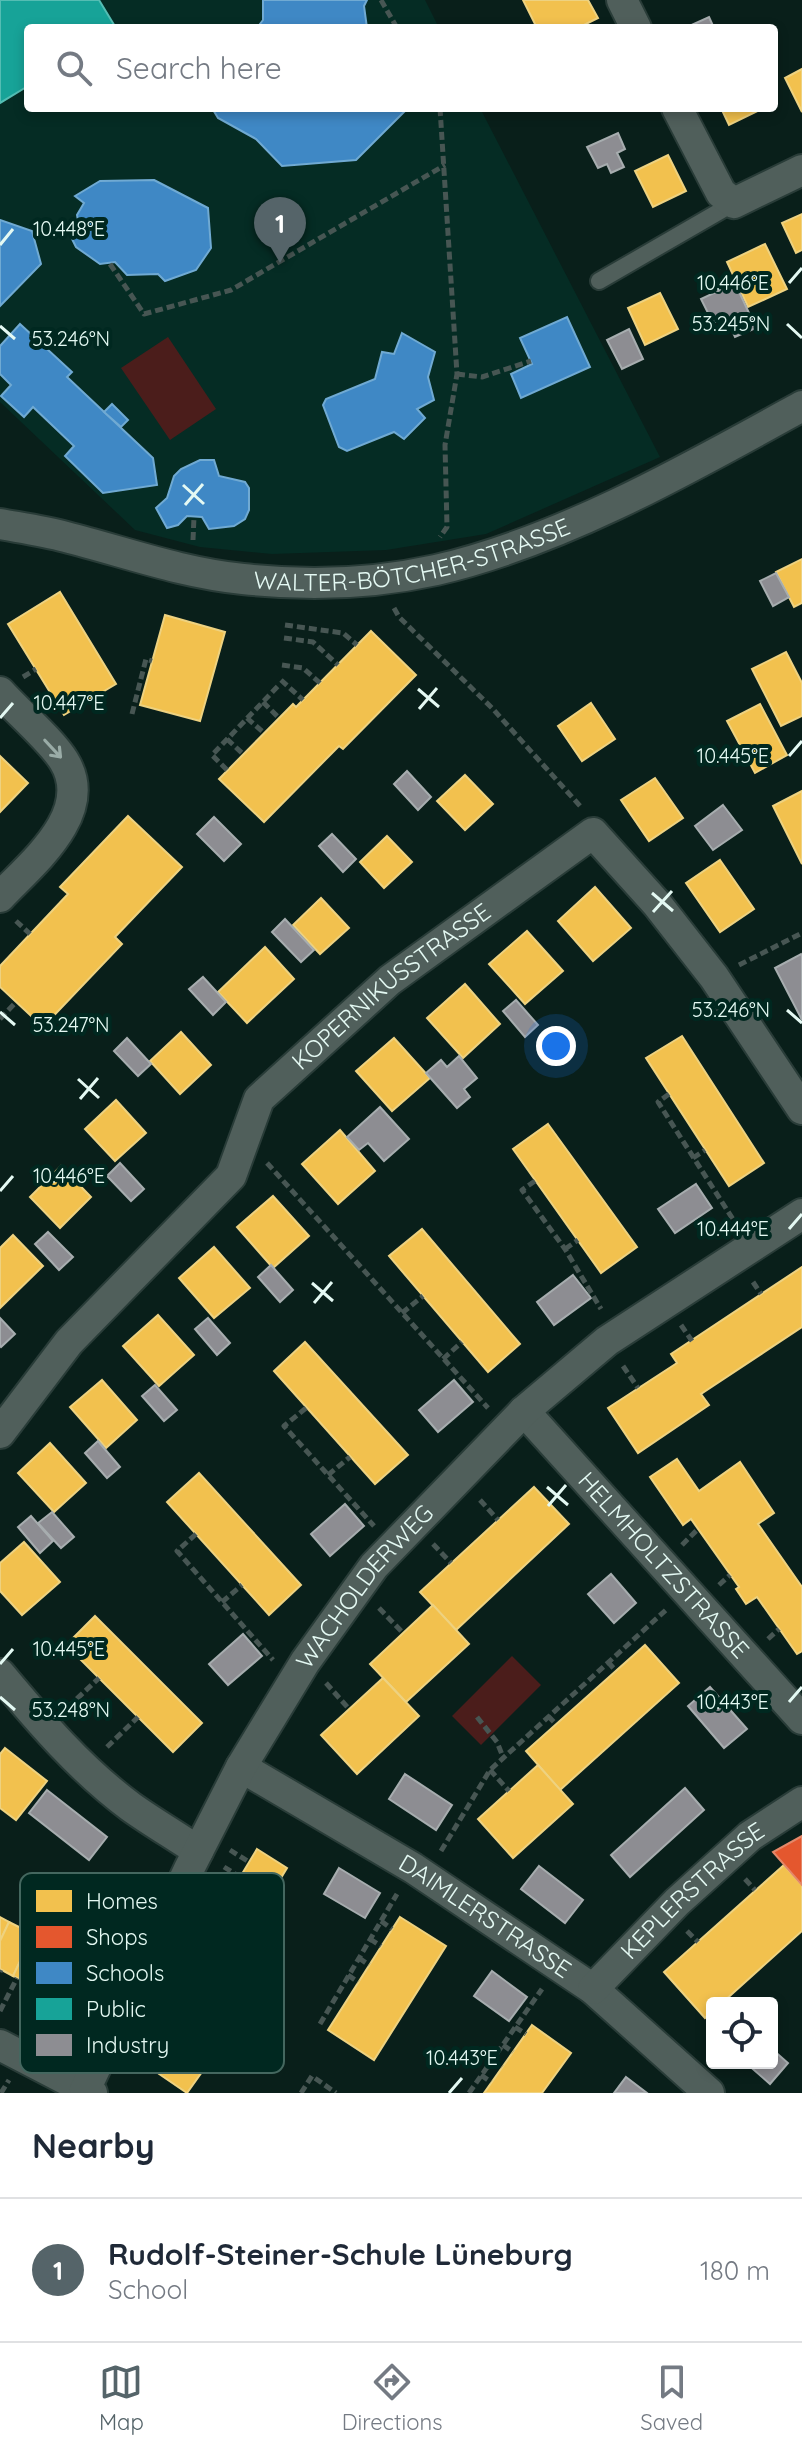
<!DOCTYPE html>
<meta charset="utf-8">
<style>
body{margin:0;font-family:Quicksand,sans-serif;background:#f6f6f7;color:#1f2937}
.controls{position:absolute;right:24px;bottom:24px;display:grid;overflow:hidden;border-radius:8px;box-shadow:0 4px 12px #0003}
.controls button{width:72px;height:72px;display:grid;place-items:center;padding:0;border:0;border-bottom:2px solid #e0e1e3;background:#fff;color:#1f2937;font:40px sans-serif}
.you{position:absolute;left:556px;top:1046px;width:28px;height:28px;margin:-20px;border:6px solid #fff;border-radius:50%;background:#1a73e8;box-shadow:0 0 0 12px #1a73e833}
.badge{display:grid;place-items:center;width:52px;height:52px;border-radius:50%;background:#556469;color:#fff;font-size:26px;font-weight:700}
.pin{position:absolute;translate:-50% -66px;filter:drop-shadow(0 2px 4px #0008)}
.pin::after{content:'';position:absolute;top:42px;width:28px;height:24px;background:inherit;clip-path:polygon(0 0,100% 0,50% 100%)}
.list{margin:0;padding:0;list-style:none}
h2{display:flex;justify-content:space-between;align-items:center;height:104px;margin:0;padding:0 32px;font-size:34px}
h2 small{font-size:26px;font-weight:400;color:#747a83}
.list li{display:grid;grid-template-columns:52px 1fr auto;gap:24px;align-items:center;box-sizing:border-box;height:144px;padding:0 32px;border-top:2px solid #e0e1e3}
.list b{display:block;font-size:30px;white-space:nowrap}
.list p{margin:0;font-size:26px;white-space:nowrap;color:#747a83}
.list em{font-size:26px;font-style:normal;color:#747a83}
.icon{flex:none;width:44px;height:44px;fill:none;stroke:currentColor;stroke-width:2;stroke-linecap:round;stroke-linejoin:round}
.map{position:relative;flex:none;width:802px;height:2093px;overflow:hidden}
.search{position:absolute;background:#fff;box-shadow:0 4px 12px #0003;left:24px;right:24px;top:24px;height:88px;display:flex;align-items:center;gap:20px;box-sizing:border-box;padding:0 28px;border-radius:8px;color:#747a83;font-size:30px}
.sheet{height:248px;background:#fff}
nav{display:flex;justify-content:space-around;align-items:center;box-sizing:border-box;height:112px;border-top:2px solid #e0e1e3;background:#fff;font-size:22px;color:#747a83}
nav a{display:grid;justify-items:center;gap:4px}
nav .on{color:#556469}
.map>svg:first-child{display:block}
</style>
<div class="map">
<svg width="802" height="2093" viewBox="0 0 802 2093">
<rect width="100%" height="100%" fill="#091f1a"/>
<path fill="#052c24" d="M0,0H425L439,28H28V108H480L660,457L486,534L386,550L272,554L200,547L135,530L0,402Z"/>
<g fill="#4b1d1b">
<path d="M168,337L216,409L170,440L121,368Z"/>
<path d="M512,1656L541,1685L481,1745L452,1716Z"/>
</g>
<g fill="#f2c14e" stroke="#eed280" stroke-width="2">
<path d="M523,0H588L598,18L578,28H537Z"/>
<path d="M802,69V112L785,78Z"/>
<path d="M721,108H764L729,125Z"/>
<path d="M668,155L686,191L653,207L635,171Z"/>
<path d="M802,214V250L796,253L782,223Z"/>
<path d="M765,244L787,289L748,307L727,262Z"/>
<path d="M660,293L678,329L645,345L628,308Z"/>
<path d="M802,559V603L794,607L776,572Z"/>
<path d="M60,592L116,684L64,715L8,624Z"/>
<path d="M165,615L225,632L200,721L140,705Z"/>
<path d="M371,631L416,675L343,749L339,746L264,822L219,779L293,704L296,707Z"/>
<path d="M786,652L802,683V716L781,726L752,669Z"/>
<path d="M591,703L615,739L582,761L558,726Z"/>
<path d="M760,704L787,755L755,773L727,721Z"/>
<path d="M0,756L28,783L0,812Z"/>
<path d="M465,775L493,804L465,830L437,801Z"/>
<path d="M655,778L683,818L649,841L621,800Z"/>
<path d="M802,791V864L773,806Z"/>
<path d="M128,816L182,867L115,937L122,944L43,1027L0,987V966L68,894L60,887Z"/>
<path d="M387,836L412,862L384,888L360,862Z"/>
<path d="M720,860L754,909L720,932L686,883Z"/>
<path d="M595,887L631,928L593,961L558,921Z"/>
<path d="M321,898L349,928L320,954L293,925Z"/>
<path d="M527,931L563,971L525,1004L489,964Z"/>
<path d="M265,947L294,979L247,1023L218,992Z"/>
<path d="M465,984L500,1024L463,1058L427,1018Z"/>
<path d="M181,1032L211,1065L180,1094L150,1061Z"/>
<path d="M682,1036L764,1163L729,1186L646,1058Z"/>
<path d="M394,1038L430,1078L392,1111L356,1071Z"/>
<path d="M116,1100L146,1133L115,1161L85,1129Z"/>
<path d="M548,1124L637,1247L601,1273L513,1149Z"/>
<path d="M340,1130L375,1171L338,1204L302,1164Z"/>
<path d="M61,1166L91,1197L60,1228L30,1197Z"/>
<path d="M273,1196L309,1236L273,1268L237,1227Z"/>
<path d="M422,1229L520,1344L488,1372L389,1256Z"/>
<path d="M13,1235L43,1266L0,1308V1248Z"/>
<path d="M214,1247L250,1288L214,1318L179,1278Z"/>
<path d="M802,1267V1327L701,1394L709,1405L638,1453L608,1408L677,1363L671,1354Z"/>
<path d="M158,1315L194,1355L159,1386L123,1346Z"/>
<path d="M305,1342L408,1455L375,1484L274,1371Z"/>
<path d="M102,1380L137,1420L106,1448L70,1407Z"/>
<path d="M50,1443L86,1483L54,1512L18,1473Z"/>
<path d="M677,1459L699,1491L740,1462L774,1513L758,1524L802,1587V1651L797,1654L757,1597L746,1604L736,1589L739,1587L691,1519L683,1525L650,1477Z"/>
<path d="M199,1473L301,1585L269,1615L167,1502Z"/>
<path d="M534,1487L569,1524L456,1630L420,1592Z"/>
<path d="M24,1542L60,1582L22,1615L0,1591V1563Z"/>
<path d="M433,1605L469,1644L406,1702L370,1664Z"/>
<path d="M95,1616L202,1723L173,1752L66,1645Z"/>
<path d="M645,1645L679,1683L560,1790L526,1751Z"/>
<path d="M383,1678L419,1716L357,1774L321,1735Z"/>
<path d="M5,1748L47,1781L16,1820L0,1808V1754Z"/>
<path d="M538,1765L573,1804L513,1858L478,1819Z"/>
<path d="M257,1849L287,1868L228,1965L198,1947Z"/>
<path d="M784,1865L802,1885V1931L722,2003H712V2012L705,2018L664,1972Z"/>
<path d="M0,1917L9,1922L0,1941Z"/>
<path d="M400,1917L446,1946L374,2060L328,2030Z"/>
<path d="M9,1922L33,1934L13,1976L0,1969V1941Z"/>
<path d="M33,1934L57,1946L37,1987L13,1976Z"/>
<path d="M199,1993L239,2020L187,2093L149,2067Z"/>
<path d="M532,2025L571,2053L542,2093H484Z"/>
</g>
<path fill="#e4572e" stroke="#e48869" stroke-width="2" d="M802,1836V1885L773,1852Z"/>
<g fill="#3f88c5" stroke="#70aad3" stroke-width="2">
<path d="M263,0H367L364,6L367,28H257L263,20Z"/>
<path d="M212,108H408L356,160L282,166L256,139L218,118Z"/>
<path d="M154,180L208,208L211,248L196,270L165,281L158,274L127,275L115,262L100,264L76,247L70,235L79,226L77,215L84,203L75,196L100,181Z"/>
<path d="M0,220L32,231L41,264L0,306Z"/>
<path d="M567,317L590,367L521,398L511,374L532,364L520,338Z"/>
<path d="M20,324L72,372L67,377L153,458L157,485L103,493L65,456L74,446L33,407L24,417L1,396L11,385L0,374V346Z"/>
<path d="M402,333L435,352L428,377L434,400L417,409L425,418L404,439L394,432L347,451L339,447L323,405L326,399L375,379L382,352L394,354Z"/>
<path d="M112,404L128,420L121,427L104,412Z"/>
<path d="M200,460H214L219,476L245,482L249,488V510L245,519L234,526L209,529L202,517L187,516L178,525L167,528L156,508L167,498L174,476L181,469Z"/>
</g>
<path fill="#17a398" stroke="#54bdb3" stroke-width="2" d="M0,0H99L116,28H28V86L0,103Z"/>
<g fill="#8d8d92" stroke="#a7adaf" stroke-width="2">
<path d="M709,17L714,28H685Z"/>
<path d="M618,133L625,149L617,153L624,167L611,173L607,164L598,168L587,147Z"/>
<path d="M735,283L756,328L735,337L726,317L713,323L701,299Z"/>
<path d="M629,329L643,359L622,369L607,340Z"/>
<path d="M776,573L789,597L773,606L760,581Z"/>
<path d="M407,771L431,797L418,810L394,784Z"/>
<path d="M723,805L742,830L713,850L695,826Z"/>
<path d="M214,817L241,844L224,861L197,834Z"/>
<path d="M332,834L356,859L343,872L319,846Z"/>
<path d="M285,919L314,950L301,962L272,932Z"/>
<path d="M801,954L802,956V1020L775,968Z"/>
<path d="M203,977L226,1002L213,1015L189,989Z"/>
<path d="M516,1000L538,1025L525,1037L503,1011Z"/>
<path d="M127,1038L151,1064L138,1076L114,1051Z"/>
<path d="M459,1056L477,1078L464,1089L470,1097L457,1108L426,1073L441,1060L447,1067Z"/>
<path d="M380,1107L409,1139L384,1161L368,1143L359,1150L347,1137Z"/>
<path d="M120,1163L144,1189L131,1201L107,1176Z"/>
<path d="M696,1184L712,1208L675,1233L658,1209Z"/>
<path d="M48,1232L73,1257L59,1270L35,1244Z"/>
<path d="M271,1265L293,1290L280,1302L258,1277Z"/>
<path d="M573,1275L591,1298L554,1325L537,1302Z"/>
<path d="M0,1318L15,1334L1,1347L0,1346Z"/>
<path d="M208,1318L230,1343L217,1355L195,1329Z"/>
<path d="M454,1380L473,1402L438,1432L419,1410Z"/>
<path d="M155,1385L177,1410L164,1421L142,1396Z"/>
<path d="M98,1441L120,1467L107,1478L85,1453Z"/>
<path d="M345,1504L364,1526L330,1556L311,1534Z"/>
<path d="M52,1512L74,1537L61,1548L38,1523Z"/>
<path d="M31,1516L53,1541L40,1553L18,1527Z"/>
<path d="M611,1574L636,1603L614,1623L588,1594Z"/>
<path d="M243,1634L262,1656L228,1685L209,1664Z"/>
<path d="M710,1687L747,1729L724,1748L688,1706Z"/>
<path d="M405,1774L452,1805L436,1830L389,1799Z"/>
<path d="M685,1788L704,1810L630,1877L611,1855Z"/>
<path d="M47,1790L107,1837L89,1860L29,1813Z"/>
<path d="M539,1866L583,1900L565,1923L521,1889Z"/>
<path d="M339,1868L380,1893L365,1918L324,1894Z"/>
<path d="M492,1971L527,1997L509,2021L474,1996Z"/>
<path d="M772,2049L788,2063L770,2084L746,2063H772Z"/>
<path d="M626,2077L647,2093H614Z"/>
</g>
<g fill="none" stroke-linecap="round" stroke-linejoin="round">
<g stroke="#293c38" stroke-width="20">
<path id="lane" d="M599,281L734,203"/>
</g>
<g stroke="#293c38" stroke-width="34">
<g id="street">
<path d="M622,0L636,28"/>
<path d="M677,108L721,193L734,203L802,170"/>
<path id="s1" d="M0,524C22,528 44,531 66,537C125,552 182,573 243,579C307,586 373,584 436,570C562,541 690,468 802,406"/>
<path d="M0,692C17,711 52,741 64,761C96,813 31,864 0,897"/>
<path id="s2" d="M524,1411L802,1719"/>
<path id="s3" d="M0,1433L69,1342L231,1176L259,1099L390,980L593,833L657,904L714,977L802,1109"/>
<path d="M0,1674C40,1722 80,1769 131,1807C152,1822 176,1836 198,1851"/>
<path id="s4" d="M241,1767L413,1868L593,1989L709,2093"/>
<path id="s5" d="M593,1989L677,1902L750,1836L802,1802"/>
<path d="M0,2045L92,2093"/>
<path id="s6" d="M85,2090L190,1867L241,1767L305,1662L374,1566L524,1411L607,1341L802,1214"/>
</g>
</g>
<g stroke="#475653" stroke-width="5" stroke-dasharray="8 4" stroke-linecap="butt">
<path d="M381,0L397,28"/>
<path d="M440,108L457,374L445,445L447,527L440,537"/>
<path d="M110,264L144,314L231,290L445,165"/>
<path d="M457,374L482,377L531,361"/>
<path d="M193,540L194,517"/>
<path d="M394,608L399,617L492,708L581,807"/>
<path d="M285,625L343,633L357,645"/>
<path d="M284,638L313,642L338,665"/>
<path d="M282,665L303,668L320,683"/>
<path d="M23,677L36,669"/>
<path d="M281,680L303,700"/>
<path d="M263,702L279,718"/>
<path d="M132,714L146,659L152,661"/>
<path d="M247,718L264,733"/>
<path d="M227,739L243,754"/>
<path d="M227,770L212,755L280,684"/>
<path d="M16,921L30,934"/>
<path d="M739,965L802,933"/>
<path d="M0,1019L16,1002"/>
<path d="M669,1094L658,1102L736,1224"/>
<path d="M693,1158L705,1150"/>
<path d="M267,1163L488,1408"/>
<path d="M535,1181L522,1190L565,1249L601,1309"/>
<path d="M565,1249L578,1240"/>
<path d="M753,1282L761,1294"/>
<path d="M402,1313L423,1296"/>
<path d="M681,1325L692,1341"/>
<path d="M443,1359L462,1342"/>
<path d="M623,1366L638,1388"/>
<path d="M306,1408L284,1426L374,1526"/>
<path d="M328,1475L350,1457"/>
<path d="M480,1500L498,1520"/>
<path d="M196,1534L177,1551L273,1660"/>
<path d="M433,1544L451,1563"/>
<path d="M682,1545L698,1529"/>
<path d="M719,1585L730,1575"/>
<path d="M222,1602L242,1585"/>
<path d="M379,1608L403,1633"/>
<path d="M768,1639L779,1629"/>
<path d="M608,1662L616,1671"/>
<path d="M326,1683L349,1709"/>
<path d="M68,1707L99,1678"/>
<path d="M548,1716L556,1724"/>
<path d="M477,1717L497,1742L503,1757"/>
<path d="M107,1747L138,1717"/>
<path d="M490,1770L509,1791"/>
<path d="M230,1850L249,1862"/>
<path d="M441,1851L490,1770L667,1609"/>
<path d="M224,1867L240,1877"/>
<path d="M745,1879L755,1890"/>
<path d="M215,1882L231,1892"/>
<path d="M206,1897L222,1907"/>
<path d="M200,1914L212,1922"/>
<path d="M381,1921L392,1929"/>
<path d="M190,1930L203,1938"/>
<path d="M687,1931L698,1942"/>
<path d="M370,1939L381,1946"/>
<path d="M359,1958L369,1965"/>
<path d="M0,1972L1,1970"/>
<path d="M348,1975L358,1982"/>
<path d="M164,1991L189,2008"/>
<path d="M157,2008L179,2023"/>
<path d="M0,2011L17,1978"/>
<path d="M147,2022L169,2037"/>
<path d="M320,2024L397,1894"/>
<path d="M28,2027L46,1992"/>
<path d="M515,2027L526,2034"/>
<path d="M140,2039L159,2052"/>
<path d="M503,2045L513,2052"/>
<path d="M492,2060L502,2067"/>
<path d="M481,2075L491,2082"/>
<path d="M1,2093L9,2080"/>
<path d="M301,2093L312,2076L336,2093"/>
<path d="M469,2093L542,1989"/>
</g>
<use href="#lane" stroke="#505f5b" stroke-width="16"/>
<use href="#street" stroke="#505f5b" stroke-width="30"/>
</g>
<defs><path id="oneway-shaft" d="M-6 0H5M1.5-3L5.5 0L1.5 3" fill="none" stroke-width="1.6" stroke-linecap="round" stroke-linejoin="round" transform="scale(2)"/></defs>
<use stroke="#9aaca7" href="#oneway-shaft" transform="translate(53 749) rotate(47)"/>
<path fill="none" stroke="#e4f9f3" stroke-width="3" d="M0,245L13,229M789,283L802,268M787,324L802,338M0,326L15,339M183,485L204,504M185,505L203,484M418,689L439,707M419,709L437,688M0,718L13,703M789,756L802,741M652,893L673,911M653,912L672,891M787,1010L802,1023M0,1012L15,1025M78,1079L99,1098M80,1099L98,1078M0,1191L13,1176M789,1229L802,1214M312,1283L333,1301M314,1303L332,1282M547,1487L568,1505M548,1506L566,1485M0,1664L13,1649M0,1697L15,1710M789,1702L802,1687M449,2093L462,2078"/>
<g text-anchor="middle" stroke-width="8" stroke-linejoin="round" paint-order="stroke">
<g font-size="24" fill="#e4f9f3" stroke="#002820">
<text dy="8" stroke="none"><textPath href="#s1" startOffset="422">WALTER-BÖTCHER-STRASSE</textPath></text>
<text dy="8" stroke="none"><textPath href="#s3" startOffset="602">KOPERNIKUSSTRASSE</textPath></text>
<text dy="8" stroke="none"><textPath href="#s2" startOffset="208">HELMHOLTZSTRASSE</textPath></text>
<text dy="8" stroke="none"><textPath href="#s6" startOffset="578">WACHOLDERWEG</textPath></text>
<text dy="8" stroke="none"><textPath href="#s5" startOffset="140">KEPLERSTRASSE</textPath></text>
<text dy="8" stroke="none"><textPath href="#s4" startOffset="286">DAIMLERSTRASSE</textPath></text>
</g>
</g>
<rect x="20" y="1873" width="264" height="200" rx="12" fill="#002820" stroke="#44675f" stroke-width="2"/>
<rect x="36" y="1890" width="36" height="22" fill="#f2c14e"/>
<rect x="36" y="1926" width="36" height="22" fill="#e4572e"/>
<rect x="36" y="1962" width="36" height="22" fill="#3f88c5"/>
<rect x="36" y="1998" width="36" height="22" fill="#17a398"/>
<rect x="36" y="2034" width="36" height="22" fill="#8d8d92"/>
<g font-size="22" fill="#e4f9f3">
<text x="86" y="1909">Homes</text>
<text x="86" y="1945">Shops</text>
<text x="86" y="1981">Schools</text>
<text x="86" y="2017">Public</text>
<text x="86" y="2053">Industry</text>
</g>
<g font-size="20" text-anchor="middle" fill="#e4f9f3" stroke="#002820" stroke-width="8" stroke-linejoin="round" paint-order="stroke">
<text x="69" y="236">10.448°E</text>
<text x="733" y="290">10.446°E</text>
<text x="731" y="331">53.245°N</text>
<text x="71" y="346">53.246°N</text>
<text x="69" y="710">10.447°E</text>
<text x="733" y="763">10.445°E</text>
<text x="731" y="1017">53.246°N</text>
<text x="71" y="1032">53.247°N</text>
<text x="69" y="1183">10.446°E</text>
<text x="733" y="1236">10.444°E</text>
<text x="69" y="1656">10.445°E</text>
<text x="733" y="1709">10.443°E</text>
<text x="71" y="1717">53.248°N</text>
<text x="462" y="2065">10.443°E</text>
</g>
</svg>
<div class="controls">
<button><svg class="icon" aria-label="locate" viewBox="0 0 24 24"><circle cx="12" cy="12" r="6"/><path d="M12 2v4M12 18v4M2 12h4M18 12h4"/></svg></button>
</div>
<div class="you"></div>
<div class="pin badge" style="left:280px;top:263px">1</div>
<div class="search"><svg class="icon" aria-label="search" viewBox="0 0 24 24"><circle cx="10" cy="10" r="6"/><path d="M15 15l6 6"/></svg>Search here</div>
</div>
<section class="sheet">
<h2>Nearby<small></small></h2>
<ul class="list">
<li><span class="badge">1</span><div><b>Rudolf-Steiner-Schule Lüneburg</b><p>School</p></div><em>180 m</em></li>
</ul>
</section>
<nav>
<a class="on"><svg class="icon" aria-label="map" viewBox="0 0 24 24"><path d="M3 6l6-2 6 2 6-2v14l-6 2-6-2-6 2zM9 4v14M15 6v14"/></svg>Map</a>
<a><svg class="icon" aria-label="directions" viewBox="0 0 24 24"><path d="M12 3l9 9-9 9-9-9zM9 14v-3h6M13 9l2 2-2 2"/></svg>Directions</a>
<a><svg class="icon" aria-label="saved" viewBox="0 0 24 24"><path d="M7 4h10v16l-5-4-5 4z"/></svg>Saved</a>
</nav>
